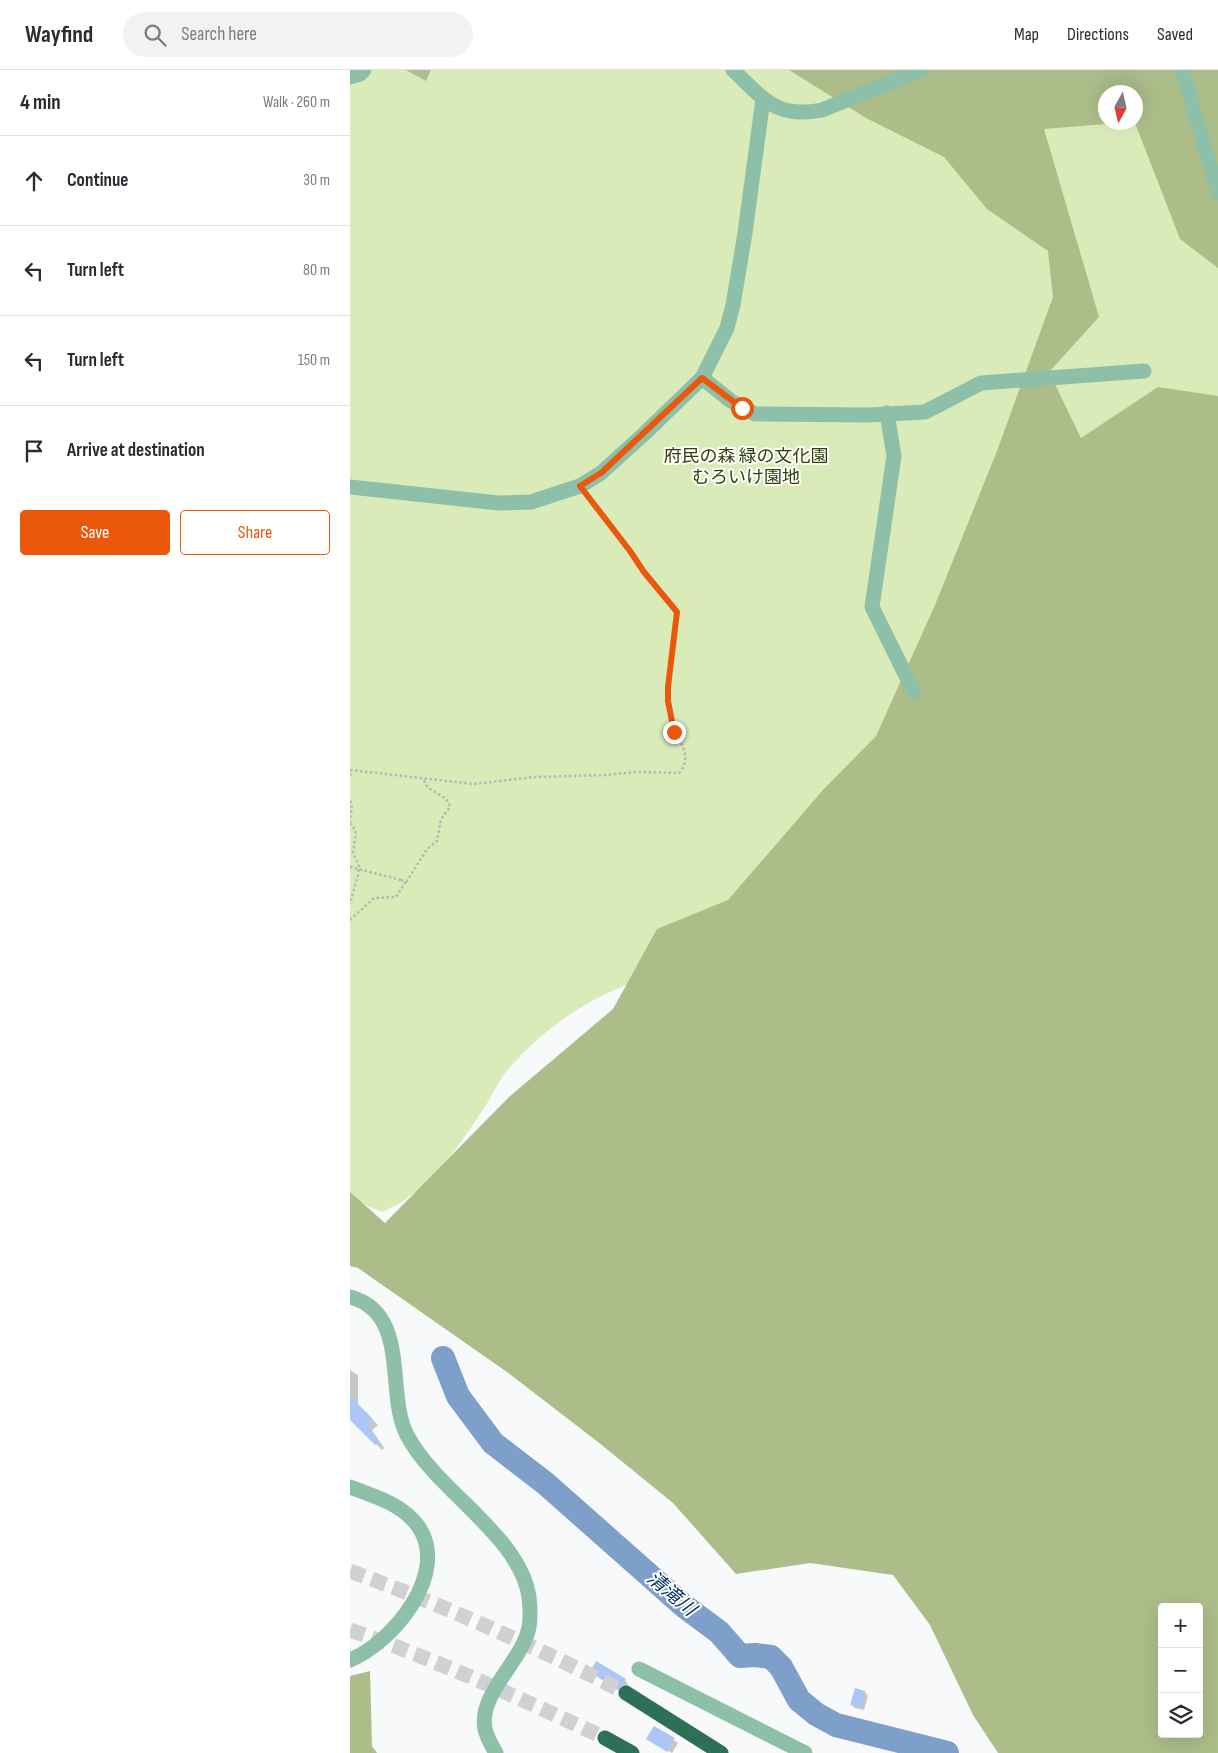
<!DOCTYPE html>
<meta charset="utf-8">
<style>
body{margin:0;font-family:"Sofia Sans Condensed","Noto Sans JP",sans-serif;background:#f2f2f3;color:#2b2b33}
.controls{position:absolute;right:15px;bottom:15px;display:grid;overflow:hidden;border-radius:5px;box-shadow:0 5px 20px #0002}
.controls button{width:45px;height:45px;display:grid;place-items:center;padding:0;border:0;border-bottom:1px solid #e1e1e2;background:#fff;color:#2b2b33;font:25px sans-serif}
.compass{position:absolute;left:748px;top:15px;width:45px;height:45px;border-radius:50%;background:#fff;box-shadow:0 5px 20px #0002;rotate:188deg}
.stop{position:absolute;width:15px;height:15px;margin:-11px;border:4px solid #ea580c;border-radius:50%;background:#fff}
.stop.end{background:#ea580c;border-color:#fff;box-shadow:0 1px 5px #0008}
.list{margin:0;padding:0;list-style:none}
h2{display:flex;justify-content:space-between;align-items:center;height:65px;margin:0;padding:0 20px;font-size:21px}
h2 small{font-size:16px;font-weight:400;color:#7c7c81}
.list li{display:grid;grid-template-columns:32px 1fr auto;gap:15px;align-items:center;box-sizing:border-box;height:90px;padding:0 20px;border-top:1px solid #e1e1e2}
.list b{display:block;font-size:19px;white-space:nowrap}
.list em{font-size:16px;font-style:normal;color:#7c7c81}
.actions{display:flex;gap:10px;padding:15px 20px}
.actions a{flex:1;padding:11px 0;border:1px solid #ea580c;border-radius:5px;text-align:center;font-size:18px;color:#ea580c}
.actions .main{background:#ea580c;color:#fff}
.icon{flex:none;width:28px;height:28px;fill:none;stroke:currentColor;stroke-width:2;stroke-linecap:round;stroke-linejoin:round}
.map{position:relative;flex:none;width:868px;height:1683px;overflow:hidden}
header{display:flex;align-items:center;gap:30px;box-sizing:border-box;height:70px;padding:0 25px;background:#fff;border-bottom:1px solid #e1e1e2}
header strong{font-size:24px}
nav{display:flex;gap:28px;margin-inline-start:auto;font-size:18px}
.search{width:350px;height:45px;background:#f2f2f3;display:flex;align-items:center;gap:12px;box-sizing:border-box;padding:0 18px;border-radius:28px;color:#7c7c81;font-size:19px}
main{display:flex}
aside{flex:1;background:#fff}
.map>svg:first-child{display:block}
</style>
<header>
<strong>Wayfind</strong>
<div class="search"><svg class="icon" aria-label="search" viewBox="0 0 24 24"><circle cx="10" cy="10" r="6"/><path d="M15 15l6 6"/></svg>Search here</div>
<nav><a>Map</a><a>Directions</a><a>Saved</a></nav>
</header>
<main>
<aside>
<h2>4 min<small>Walk · 260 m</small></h2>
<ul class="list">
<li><svg class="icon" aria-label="ahead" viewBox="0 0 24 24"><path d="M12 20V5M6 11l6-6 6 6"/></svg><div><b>Continue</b></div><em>30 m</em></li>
<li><svg class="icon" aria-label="left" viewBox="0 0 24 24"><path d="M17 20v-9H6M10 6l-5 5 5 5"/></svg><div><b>Turn left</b></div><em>80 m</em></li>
<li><svg class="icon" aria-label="left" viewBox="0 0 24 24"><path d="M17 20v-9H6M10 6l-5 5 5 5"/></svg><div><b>Turn left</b></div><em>150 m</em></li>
<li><svg class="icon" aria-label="arrive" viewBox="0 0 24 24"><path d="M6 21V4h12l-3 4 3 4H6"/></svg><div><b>Arrive at destination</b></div></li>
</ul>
<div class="actions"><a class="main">Save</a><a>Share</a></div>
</aside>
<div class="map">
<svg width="868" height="1683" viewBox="0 0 868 1683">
<rect width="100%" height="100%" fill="#f8f9fa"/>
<path fill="#d9ebb9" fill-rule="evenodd" d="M0,0H868V472L282,913C234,930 188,963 156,1002C148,1012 143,1024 136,1035C108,1077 80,1122 32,1142L7,1131L0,1123ZM756,22H786V52H756Z"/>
<g fill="#acbd8a" fill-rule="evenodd">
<path d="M439,0H868V198L830,169L785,53L786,22H756V52L768,53L694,59L749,247L699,302L731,368L808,317L868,326V1683H648L623,1645L580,1555L543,1505L460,1493L386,1504L323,1433L248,1372L157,1302L8,1198L0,1196V1122L35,1153L159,1027L263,939L307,859L378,830L473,720L526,666L585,535L647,381L703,227L698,181L637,139L594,87L516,48ZM812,1537H849V1664H812Z"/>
<path d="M20,1601L22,1676L27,1683H0V1606Z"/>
</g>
<g fill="#0003">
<path d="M56,0H81L76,11Z"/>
<path d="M0,1300L8,1305V1336L28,1355L22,1360L34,1378L32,1380L0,1348Z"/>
<path d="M241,1602L275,1610L278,1614L271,1622Z"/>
<path d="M515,1622L518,1626L514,1640L505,1638L502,1635Z"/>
<path d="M304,1657L328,1673L322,1683L297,1669Z"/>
</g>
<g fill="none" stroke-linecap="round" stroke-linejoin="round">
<path stroke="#7e9fc9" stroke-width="24" d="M93,1288L108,1326L143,1373L195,1413L334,1536L369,1562L390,1586L405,1585L421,1587L431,1597L449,1630L466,1644L486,1655L597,1683"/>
</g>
<g fill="#acc7f6">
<path d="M0,1326L23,1349L17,1354L29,1372L25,1375L0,1350Z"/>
<path d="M246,1591L276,1609L268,1620L240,1602Z"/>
<path d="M505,1618L515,1621L511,1638L500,1635Z"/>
<path d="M304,1656L325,1668L317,1682L296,1669Z"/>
</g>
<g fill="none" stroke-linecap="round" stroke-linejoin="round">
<g stroke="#d0d1d2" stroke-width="15" stroke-dasharray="15 8" stroke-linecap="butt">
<path d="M0,1501C95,1536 187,1577 276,1623"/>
<path d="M0,1560C88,1590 171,1629 255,1668"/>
</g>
<g stroke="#b6b7b8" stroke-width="2.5" stroke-dasharray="2.5 2.5" stroke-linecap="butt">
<path d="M0,700L124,714L184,707L257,705L286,702L329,703C345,685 326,671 322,651C314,613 322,580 327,543L294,502L239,427"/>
<path d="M0,706L1,700"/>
<path d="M0,731L2,734L0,752"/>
<path d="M0,753L6,761L3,783L9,796L8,805L0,834"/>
<path d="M51,810L57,811L77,779L87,771L91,749L100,737C98,723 77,724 74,710"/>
<path d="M0,850L24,828L46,827L56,811"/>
</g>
<g stroke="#8ebfa9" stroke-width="15">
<path d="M383,0C414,29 426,49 472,40L571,0"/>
<path d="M832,0L868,123"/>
<path d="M0,7L10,4L14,0"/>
<path d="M352,308L381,331L405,344L518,345L575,342L631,313L794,301"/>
<path d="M537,343L544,386L522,537L564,622"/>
<path d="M0,417L148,433L181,432L230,416L251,403L294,364L352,308L377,258L383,235L395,163L413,29"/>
<path d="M0,1227C61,1243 35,1323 57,1365C86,1421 170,1465 179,1527C180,1536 181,1547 179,1557C173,1591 128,1623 135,1659C137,1668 142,1676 146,1683"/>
<path d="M0,1417C25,1427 51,1433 68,1456C101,1503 42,1573 0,1590"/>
<path d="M289,1599L455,1683"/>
</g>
<g stroke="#2d7057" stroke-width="15">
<path d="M276,1623L371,1683"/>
<path d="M255,1668L282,1683"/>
</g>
<path stroke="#b6b7b8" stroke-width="2.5" stroke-dasharray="2.5 2.5" stroke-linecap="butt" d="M0,797L51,810"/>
</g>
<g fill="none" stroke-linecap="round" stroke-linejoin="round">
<path stroke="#ea580c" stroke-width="6" d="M324,662L318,631V617L327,542L294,502L280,481L230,416L251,403L352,308L392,338"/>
</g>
<g text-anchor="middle" stroke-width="4" stroke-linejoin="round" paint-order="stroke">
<g font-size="18" fill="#314004" stroke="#fff">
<text x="396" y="392">府民の森 緑の文化園<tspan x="396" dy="21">むろいけ園地</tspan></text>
</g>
<g font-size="19" font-style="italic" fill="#023266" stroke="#fff">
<text transform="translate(322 1523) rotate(40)" y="7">清滝川</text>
</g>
</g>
</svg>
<div class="controls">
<button>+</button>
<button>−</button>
<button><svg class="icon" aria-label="layers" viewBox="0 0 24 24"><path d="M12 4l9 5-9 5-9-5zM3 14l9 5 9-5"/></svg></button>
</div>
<svg class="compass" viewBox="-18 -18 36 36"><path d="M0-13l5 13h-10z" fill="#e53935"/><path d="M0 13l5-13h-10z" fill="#7c7c81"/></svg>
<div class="stop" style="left:392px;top:338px"></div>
<div class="stop end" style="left:324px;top:662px"></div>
</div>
</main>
